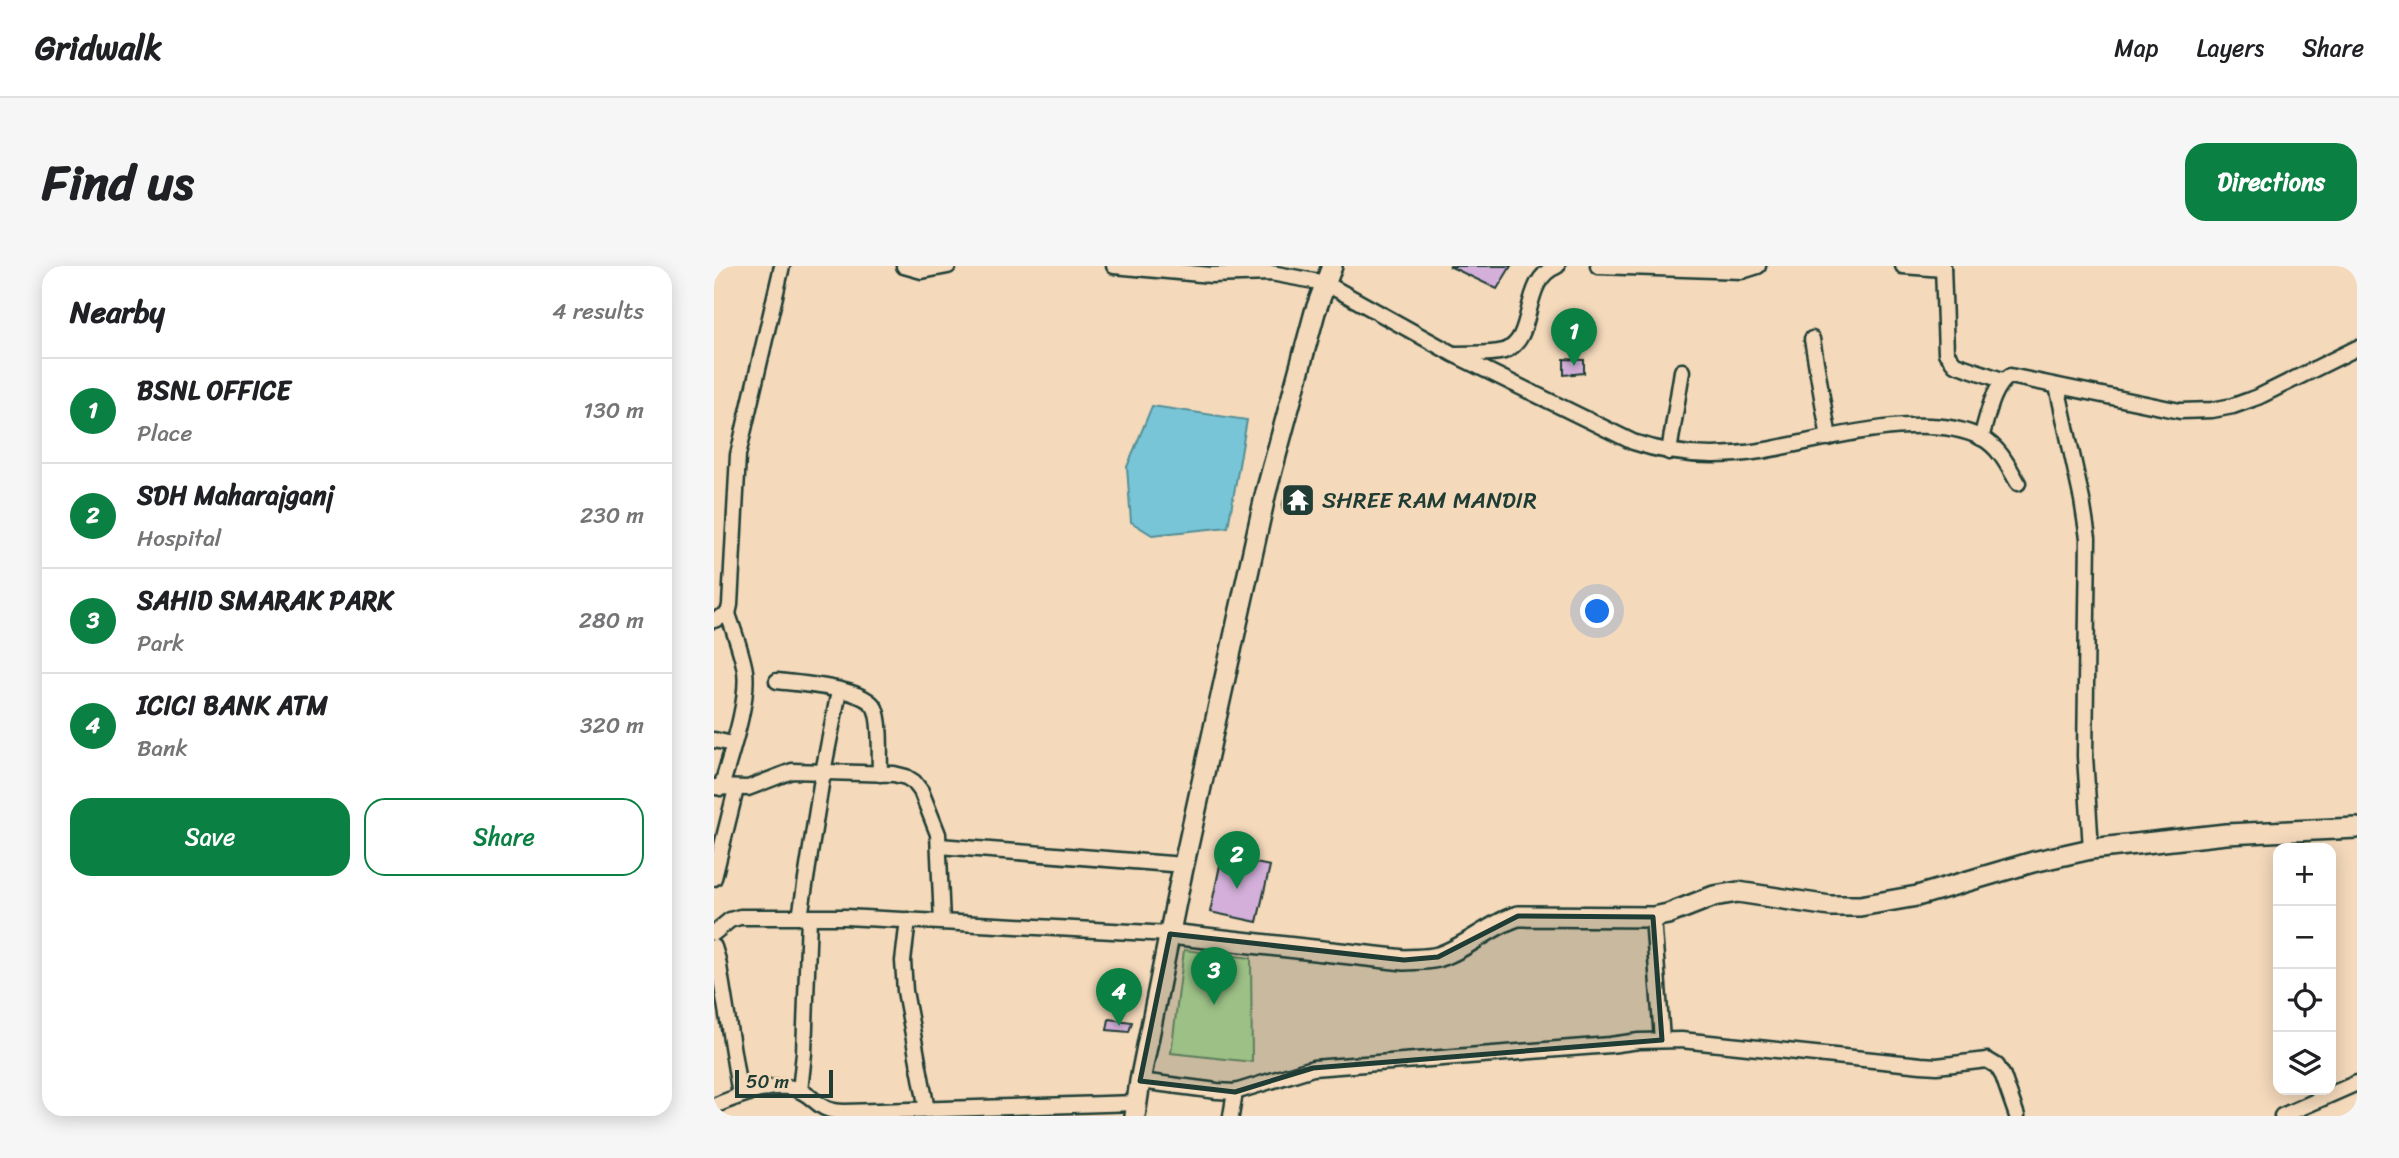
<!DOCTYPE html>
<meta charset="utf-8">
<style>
body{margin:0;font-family:Sriracha,sans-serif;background:#f6f6f6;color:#202124}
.controls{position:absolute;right:21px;bottom:21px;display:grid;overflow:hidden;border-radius:14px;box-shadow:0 4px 18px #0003}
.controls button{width:63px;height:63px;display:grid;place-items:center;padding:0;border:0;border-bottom:2px solid #e0e0e0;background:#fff;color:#202124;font:35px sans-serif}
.scale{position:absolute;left:21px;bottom:18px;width:98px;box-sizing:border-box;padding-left:7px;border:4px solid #1f3d34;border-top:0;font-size:19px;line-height:24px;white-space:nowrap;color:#1f3d34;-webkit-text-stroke:5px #f4d9bb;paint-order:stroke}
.you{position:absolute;left:884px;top:346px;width:24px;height:24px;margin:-18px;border:5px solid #fff;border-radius:50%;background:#1a73e8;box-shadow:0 0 0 10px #1a73e833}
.badge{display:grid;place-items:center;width:46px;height:46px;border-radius:50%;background:#0b8043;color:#fff;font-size:23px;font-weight:700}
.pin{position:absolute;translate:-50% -58px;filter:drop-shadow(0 2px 4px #0008)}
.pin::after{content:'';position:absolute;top:37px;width:24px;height:21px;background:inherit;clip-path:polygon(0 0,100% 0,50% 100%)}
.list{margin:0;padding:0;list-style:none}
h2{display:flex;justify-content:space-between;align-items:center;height:91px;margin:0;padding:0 28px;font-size:30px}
h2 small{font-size:23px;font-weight:400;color:#757577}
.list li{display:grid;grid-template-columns:46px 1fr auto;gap:21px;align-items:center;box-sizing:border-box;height:105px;padding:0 28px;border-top:2px solid #e0e0e0}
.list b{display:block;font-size:26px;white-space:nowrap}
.list p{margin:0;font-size:23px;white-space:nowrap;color:#757577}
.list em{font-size:23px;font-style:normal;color:#757577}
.actions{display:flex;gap:14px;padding:21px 28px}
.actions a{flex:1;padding:16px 0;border:2px solid #0b8043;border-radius:21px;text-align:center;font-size:24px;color:#0b8043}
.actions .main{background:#0b8043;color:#fff}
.icon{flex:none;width:38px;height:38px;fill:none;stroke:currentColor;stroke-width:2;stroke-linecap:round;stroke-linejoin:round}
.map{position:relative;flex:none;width:1643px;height:850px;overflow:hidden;border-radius:21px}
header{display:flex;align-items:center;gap:42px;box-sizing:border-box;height:98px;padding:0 35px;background:#fff;border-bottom:2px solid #e0e0e0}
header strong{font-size:33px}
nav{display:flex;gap:38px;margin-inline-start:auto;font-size:24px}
.intro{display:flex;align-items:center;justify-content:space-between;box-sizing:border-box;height:168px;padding:0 42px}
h1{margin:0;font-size:49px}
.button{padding:18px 32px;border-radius:21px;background:#0b8043;color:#fff;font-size:24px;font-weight:700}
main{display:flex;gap:42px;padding:0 42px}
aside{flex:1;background:#fff;border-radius:21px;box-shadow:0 4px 18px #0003}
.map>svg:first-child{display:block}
</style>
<header>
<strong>Gridwalk</strong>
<nav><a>Map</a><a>Layers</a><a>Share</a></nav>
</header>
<div class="intro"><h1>Find us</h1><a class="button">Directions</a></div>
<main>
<aside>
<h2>Nearby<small>4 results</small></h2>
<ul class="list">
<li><span class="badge">1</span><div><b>BSNL OFFICE</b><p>Place</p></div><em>130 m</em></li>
<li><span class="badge">2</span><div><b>SDH Maharajganj</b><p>Hospital</p></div><em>230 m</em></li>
<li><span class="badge">3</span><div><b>SAHID SMARAK PARK</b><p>Park</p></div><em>280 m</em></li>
<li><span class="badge">4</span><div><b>ICICI BANK ATM</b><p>Bank</p></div><em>320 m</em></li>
</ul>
<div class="actions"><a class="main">Save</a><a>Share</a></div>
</aside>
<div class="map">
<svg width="1643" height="850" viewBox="0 0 1643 850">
<rect width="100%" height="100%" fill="#f4d9bb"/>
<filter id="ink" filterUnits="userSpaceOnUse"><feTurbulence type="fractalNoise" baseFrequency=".0143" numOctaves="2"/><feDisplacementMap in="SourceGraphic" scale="14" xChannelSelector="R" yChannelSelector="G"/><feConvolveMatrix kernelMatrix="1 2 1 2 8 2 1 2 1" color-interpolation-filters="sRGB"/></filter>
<g filter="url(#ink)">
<path fill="#bce19b" stroke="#6e8f68" stroke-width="2" d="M470,684L537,692L538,796L457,787Z"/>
<path fill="#78c5d7" stroke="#548f96" stroke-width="2" d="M438,140L533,154L514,261L438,269L417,256L413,201Z"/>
<g fill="#d3afd9" stroke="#1f3d34" stroke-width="2">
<path d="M735,0H797L783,23Z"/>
<path d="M850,93L870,94V107L850,109Z"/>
<path d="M572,223L600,227L597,243L584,242L582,248L570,246L568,242Z"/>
<path d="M508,590L556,600L543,656L496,646Z"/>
<path d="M395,753L418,756L415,766L393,764Z"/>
</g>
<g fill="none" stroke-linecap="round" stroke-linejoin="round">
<g stroke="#1f3d34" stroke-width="19">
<g id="street">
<path d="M190,0L208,5L234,0"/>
<path d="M400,0L497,9L557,7L611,17L739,88L919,176C960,190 1003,192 1046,185C1108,175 1209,142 1268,172C1286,182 1294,200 1304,217"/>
<path d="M884,0L1028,5L1044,0"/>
<path d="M1189,0L1229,3"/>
<path d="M1229,0L1232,87L1241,98L1288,114"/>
<path d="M1098,73L1115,172"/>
<path d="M740,88C756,87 776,89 790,85C824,73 805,15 843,0"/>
<path d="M1343,120L1368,234L1374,272L1371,490L1377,583"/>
<path d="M1267,172C1273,153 1278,120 1296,110L1466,145L1498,144L1519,140L1544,131L1643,82"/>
<path d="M955,186L968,105"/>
<path d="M0,354L14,348L16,339L24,189L68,0"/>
<path d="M63,415C85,418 150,421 161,442C168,457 165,490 166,508"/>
<path d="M0,474L19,478"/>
<path d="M0,521L34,522L78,505L180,508L192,511L200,516L207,525L224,568L228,656"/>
<path d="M7,522C16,490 35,437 31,405C28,386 20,366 14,348"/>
<path d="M225,580L470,599"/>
<path d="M0,612L22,523"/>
<path d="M86,651L109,506L125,425"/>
<path d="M939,651L948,774"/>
<path d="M194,654L189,695L191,725L213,844"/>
<path d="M0,667L16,654L26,651H131L456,668"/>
<path d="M0,681L4,694L26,829"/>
<path d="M426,815L503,825L521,826L599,802L896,779L925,775L967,774L1207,799L1223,800L1273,794L1283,800L1289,810L1303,850"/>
<path d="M86,825L90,787L95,651"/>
<path d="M0,840C21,831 66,813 87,825C107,836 104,845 131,846L423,837"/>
<path d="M517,850L521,826"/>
<path d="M1568,850L1643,817"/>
</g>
</g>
<g stroke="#1f3d34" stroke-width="24">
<g id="secondary">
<path d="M456,668L690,694C702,693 713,694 724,691C753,682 775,659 804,650L939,651L954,648L1000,630L1024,626L1116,640H1146L1203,630L1319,596L1377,583L1512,568L1643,562"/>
<path d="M421,850L426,815L466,616L552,226L601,46L618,0"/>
</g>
</g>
<use href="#street" stroke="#f4d9bb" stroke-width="14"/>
<use href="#secondary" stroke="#f4d9bb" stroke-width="19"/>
</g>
</g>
<path fill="#1f3d34" fill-opacity="0.2" stroke="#1f3d34" stroke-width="5" stroke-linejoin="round" d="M804,650L939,651L948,774L599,802L521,826L426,815L456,668L690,694L724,691Z"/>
<defs>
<g id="temple-square" transform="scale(1.75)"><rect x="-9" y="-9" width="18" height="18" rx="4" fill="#1f3d34" stroke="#f4d9bb"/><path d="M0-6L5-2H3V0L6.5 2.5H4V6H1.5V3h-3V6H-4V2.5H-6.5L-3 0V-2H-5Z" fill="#fff"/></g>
</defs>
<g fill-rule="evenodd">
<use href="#temple-square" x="584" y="234"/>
</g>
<g text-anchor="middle" stroke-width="5" stroke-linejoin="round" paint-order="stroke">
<g font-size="23" fill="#1f3d34" stroke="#f4d9bb" text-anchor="start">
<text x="608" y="242">SHREE RAM MANDIR</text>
</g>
</g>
</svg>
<div class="controls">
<button>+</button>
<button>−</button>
<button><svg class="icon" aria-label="locate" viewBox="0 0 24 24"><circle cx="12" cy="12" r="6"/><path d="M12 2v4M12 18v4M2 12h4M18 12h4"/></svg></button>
<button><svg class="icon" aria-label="layers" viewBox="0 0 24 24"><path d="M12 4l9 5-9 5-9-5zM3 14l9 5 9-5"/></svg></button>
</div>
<div class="scale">50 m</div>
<div class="you"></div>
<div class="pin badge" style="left:860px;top:100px">1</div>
<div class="pin badge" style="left:523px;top:623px">2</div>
<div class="pin badge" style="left:500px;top:739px">3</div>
<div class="pin badge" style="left:405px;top:760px">4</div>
</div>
</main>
